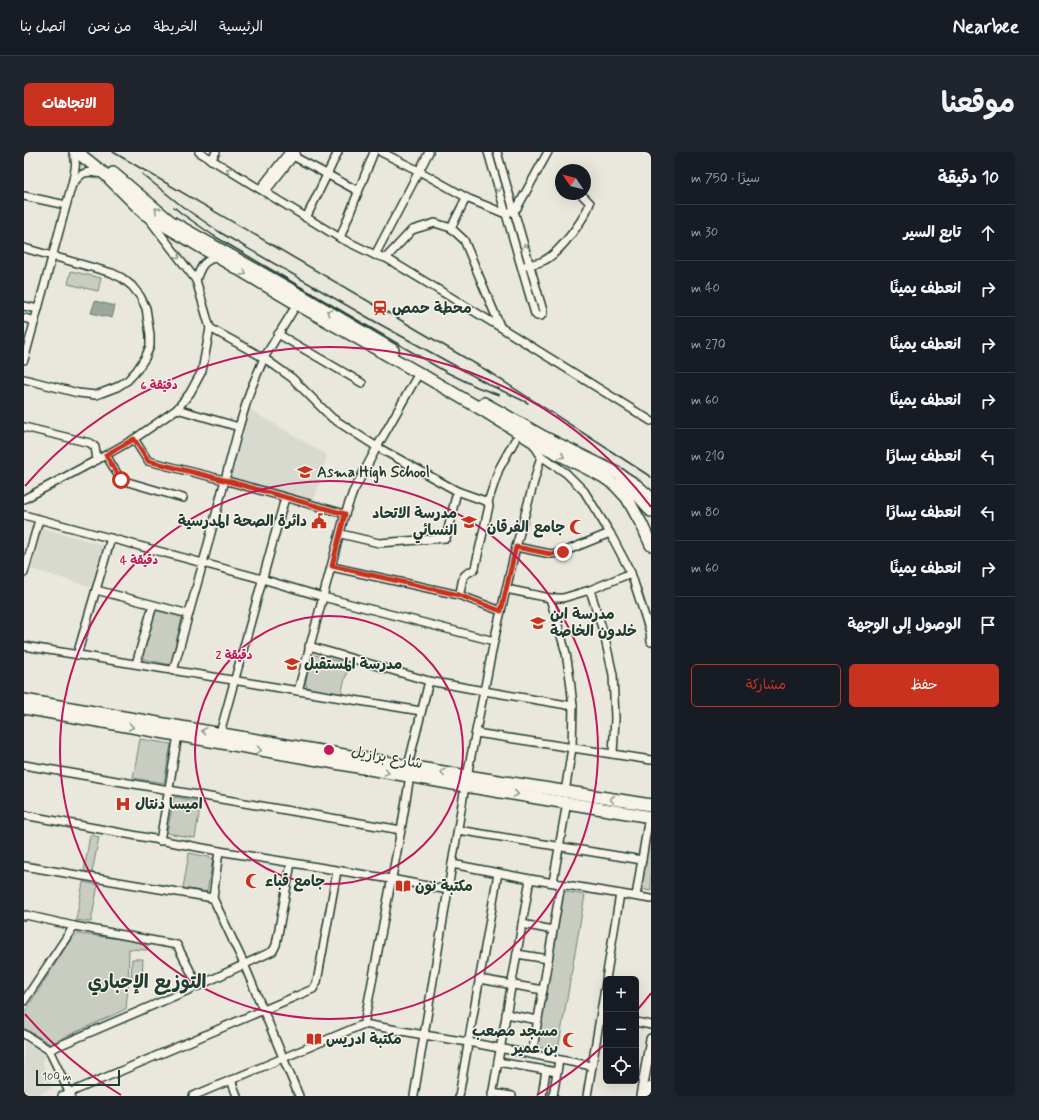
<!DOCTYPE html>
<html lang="ar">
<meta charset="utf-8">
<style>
body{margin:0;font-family:Mynerve,"Playpen Sans Arabic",sans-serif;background:#20242c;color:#f1f3f6;direction:rtl}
.controls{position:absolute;right:12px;bottom:12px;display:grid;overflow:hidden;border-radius:6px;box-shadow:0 4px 16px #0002}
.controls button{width:36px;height:36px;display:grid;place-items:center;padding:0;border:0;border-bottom:1px solid #363941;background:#171b24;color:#f1f3f6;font:20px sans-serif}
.compass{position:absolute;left:531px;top:12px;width:36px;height:36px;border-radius:50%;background:#171b24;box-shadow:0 4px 16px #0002;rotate:305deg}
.scale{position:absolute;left:12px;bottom:10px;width:84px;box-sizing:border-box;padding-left:4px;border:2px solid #1f3d34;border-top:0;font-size:11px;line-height:14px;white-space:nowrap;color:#1f3d34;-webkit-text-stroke:3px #f7f3e8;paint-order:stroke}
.stop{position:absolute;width:12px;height:12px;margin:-9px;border:3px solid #c8321e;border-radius:50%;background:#fff}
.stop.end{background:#c8321e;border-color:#fff;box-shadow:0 1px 4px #0008}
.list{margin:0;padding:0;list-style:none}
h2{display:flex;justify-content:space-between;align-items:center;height:52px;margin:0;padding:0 16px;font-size:17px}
h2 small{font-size:13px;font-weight:400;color:#9ea1a6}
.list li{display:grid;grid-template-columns:26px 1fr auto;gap:12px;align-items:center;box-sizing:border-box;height:56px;padding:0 16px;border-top:1px solid #363941}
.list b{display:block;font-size:15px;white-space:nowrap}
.list em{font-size:13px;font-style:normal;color:#9ea1a6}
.actions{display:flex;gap:8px;padding:12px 16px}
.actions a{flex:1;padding:9px 0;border:1px solid #c8321e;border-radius:6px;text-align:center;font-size:14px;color:#c8321e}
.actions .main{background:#c8321e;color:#fff}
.icon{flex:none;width:22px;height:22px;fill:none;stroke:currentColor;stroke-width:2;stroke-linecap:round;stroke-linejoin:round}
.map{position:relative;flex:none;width:627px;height:944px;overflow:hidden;direction:ltr;border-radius:6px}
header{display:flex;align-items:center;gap:24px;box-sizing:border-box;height:56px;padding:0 20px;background:#171b24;border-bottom:1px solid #363941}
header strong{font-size:19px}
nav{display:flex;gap:22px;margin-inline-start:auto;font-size:14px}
.intro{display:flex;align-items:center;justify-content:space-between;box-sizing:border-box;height:96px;padding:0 24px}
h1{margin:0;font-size:28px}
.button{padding:10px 18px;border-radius:6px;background:#c8321e;color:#fff;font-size:14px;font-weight:700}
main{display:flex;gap:24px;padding:0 24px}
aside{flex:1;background:#171b24;border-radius:6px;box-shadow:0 4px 16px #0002}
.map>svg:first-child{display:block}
</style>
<header>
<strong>Nearbee</strong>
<nav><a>الرئيسية</a><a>الخريطة</a><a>من نحن</a><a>اتصل بنا</a></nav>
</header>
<div class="intro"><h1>موقعنا</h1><a class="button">الاتجاهات</a></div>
<main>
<aside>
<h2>10 دقيقة<small>سيرًا · 750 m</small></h2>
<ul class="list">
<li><svg class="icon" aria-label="ahead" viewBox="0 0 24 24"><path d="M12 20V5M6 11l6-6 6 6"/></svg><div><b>تابع السير</b></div><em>30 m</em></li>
<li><svg class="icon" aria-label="right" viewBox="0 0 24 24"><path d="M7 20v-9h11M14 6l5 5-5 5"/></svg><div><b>انعطف يمينًا</b></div><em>40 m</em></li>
<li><svg class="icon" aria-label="right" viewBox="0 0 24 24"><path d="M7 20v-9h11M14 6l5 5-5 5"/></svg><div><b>انعطف يمينًا</b></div><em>270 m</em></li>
<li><svg class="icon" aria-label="right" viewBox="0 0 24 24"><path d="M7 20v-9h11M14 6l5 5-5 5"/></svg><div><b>انعطف يمينًا</b></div><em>60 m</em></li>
<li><svg class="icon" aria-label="left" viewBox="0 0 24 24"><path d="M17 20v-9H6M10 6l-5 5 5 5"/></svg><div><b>انعطف يسارًا</b></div><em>210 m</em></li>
<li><svg class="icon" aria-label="left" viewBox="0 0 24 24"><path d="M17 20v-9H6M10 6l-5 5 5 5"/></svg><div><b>انعطف يسارًا</b></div><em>80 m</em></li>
<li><svg class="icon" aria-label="right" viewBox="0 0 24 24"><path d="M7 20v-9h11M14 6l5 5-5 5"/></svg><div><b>انعطف يمينًا</b></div><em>60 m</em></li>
<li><svg class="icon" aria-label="arrive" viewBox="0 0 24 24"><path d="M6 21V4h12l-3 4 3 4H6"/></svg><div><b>الوصول إلى الوجهة</b></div></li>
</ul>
<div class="actions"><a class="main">حفظ</a><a>مشاركة</a></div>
</aside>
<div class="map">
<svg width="627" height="944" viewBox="0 0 627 944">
<rect width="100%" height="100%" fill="#eae8dd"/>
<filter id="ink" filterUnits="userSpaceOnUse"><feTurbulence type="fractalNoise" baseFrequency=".025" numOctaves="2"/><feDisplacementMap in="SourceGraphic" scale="8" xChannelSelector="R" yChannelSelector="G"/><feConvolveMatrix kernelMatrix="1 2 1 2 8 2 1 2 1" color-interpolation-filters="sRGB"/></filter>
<g filter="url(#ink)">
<g fill="#d9dacf">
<path d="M225,257L303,303L290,348L207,326Z"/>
<path d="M18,376L79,393L67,435L7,417Z"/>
<path d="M0,888L22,903L18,909L28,936L12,944H0Z"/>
</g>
<g fill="#c8ccc1" stroke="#74847a">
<path d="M47,119L77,126L74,139L44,132Z"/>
<path d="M130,458L158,465L147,513L115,506Z"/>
<path d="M291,503L325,512L317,542L287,537L282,534C281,524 284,512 288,504Z"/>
<path d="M116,587L147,592L140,631L109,626Z"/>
<path d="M150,645L177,650L171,686L143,681Z"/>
<path d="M626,676H627V739L616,737Z"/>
<path d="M66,683L75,685L68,721L60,719Z"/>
<path d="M165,701L189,706L183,740L159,736Z"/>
<path d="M59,730L74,733L67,770L52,768Z"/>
<path d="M538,739L561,743L534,898L512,895Z"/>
<path d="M55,782L123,790V798L105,797L104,835L102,857L26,892L0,876V861L45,790L51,783Z"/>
<path d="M108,807H119L118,828L107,827Z"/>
</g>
<path fill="#9ca69c" stroke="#6a7c72" d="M71,149L91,154L88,166L67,161Z"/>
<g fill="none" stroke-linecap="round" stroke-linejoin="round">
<g stroke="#1f3d34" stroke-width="10">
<g id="minor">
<path d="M175,0L316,86L351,103L362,106L476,175L627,269"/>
<path d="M357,0L395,19L445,47L482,62L493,56L524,0"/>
<path d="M464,0L511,162L513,164H517L519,161V159L473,0"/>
<path d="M269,4L334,39"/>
<path d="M187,8L192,0"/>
<path d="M49,32C57,20 63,18 77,22"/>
<path d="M236,37L265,0"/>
<path d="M241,40L272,1"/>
<path d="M0,44L42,53"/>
<path d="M282,66L314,0"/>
<path d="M427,76L442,46"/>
<path d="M316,86L350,0"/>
<path d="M0,96L88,121L98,126L108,134L116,144L122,156L126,183V194L121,206L113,218L104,228L93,235L72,243L54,241L0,227"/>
<path d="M351,103L405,0"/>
<path d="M362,106L388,78L411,71L427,76L440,88L476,174"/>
<path d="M503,113C509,112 516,111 521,108C536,100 560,68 566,51L557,42"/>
<path d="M172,128C177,114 179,109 193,105"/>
<path d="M0,154L14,157"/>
<path d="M0,166L11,169"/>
<path d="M186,176L240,206L268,226L308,266L353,295L433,339L422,386L355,391L317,382"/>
<path d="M254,182L338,231"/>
<path d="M0,208L48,32C50,22 54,10 49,0"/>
<path d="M153,257L215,275"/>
<path d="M0,275L66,291L71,295L73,308"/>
<path d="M110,287L124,309L200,328L321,362"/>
<path d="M508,290L517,304L542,321L560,339L586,381L607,421L626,480L627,490"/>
<path d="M82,303L97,328L159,346"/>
<path d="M0,347L82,303L110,287L153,257L166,241L178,219L186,176L172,128L125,67"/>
<path d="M464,350L475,317L491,288"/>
<path d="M0,363L238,427L299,445L470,489L492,395L517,304"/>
<path d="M492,395L527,402L539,400L586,381"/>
<path d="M308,415L435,443C438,437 437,429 440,424C443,420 448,420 451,416L465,354L464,350L433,339"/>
<path d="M0,421L15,368"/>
<path d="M482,437L526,446H539L566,438L607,421"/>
<path d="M72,438L165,462"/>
<path d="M566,438L580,482L589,523L591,566L589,602"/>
<path d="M435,443L477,459"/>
<path d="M526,446L542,501L546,527L549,554"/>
<path d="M0,494L397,559"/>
<path d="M285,494L405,529"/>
<path d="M53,503L87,386"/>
<path d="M112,512L129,453"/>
<path d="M149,519L179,411L215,275L226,239L240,206L273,152"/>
<path d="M274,539L321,362L329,340L353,295L395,221"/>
<path d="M196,581L261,346"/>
<path d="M452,581L627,608"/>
<path d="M0,613L377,678"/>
<path d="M384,614L405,529L460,539L549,554L548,596L541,640"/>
<path d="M386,624L377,678L340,872L400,883L424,738"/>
<path d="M443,624L470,489"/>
<path d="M0,663L195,699L367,727L424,738L428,712L506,727L627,747"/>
<path d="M434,678L618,708"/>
<path d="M136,689L154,583"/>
<path d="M428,712L441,634"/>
<path d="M0,714L189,746L220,812L275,944"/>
<path d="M529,730L543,650"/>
<path d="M612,744L625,664"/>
<path d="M189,746L195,699"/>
<path d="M0,764L2,763L50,774L153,793L174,834"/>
<path d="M498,772L529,778"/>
<path d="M493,802L524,807"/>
<path d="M455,827L519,838"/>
<path d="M582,827L596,742"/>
<path d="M0,849L50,774"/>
<path d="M482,862L514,868"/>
<path d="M612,870L627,873"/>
<path d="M0,882L25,898L47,944"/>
<path d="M25,898L174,834L249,799L252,793L267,711"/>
<path d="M508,902L537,732"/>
<path d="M474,910L533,920"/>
<path d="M207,928L213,944"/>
<path d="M468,941L488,944"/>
<path d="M38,944L289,837L293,830L313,719"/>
<path d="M169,944L340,872"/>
<path d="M390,944L400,883L444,890L568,914"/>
<path d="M435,944L474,721"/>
<path d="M468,944L506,727"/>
<path d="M518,944L522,918"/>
<path d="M529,944L535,908"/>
<path d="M563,944L582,830"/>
</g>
</g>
<g stroke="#1f3d34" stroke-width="12">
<g id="secondary">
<path d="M617,944L627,887"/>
<path d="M625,944L627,935"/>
</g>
</g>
<g stroke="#1f3d34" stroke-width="14">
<g id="primary">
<path d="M53,0L82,23L121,62L273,152L395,221L462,260L507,288L578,324L591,333L603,346L618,373L627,393"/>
<path d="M89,21L146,69L278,144L369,198"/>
<path d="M460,251L520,285L595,322L612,333L627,346"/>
</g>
</g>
<g stroke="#1f3d34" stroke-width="14">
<g id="trunk">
<path d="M595,322L625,356L627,359"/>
<path d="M0,548L443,624L627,653"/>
<path d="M0,556L441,634L627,665"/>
</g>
</g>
<use href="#minor" stroke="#f7f3e8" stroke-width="7"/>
<use href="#secondary" stroke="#f7f3e8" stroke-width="9"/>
<use href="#primary" stroke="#f7f3e8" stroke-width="11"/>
<use href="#trunk" stroke="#f7f3e8" stroke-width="11"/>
<g stroke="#1f3d34" stroke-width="1.5">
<path d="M89,0L462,218L627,325"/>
<path d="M118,22L159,55L197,81L350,169L466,233L504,251"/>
<path d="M150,55L157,61L190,84L422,220L453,235L475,243"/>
</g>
</g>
<defs><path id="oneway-chevron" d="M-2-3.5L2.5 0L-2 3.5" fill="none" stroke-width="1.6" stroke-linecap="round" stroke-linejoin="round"/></defs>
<g stroke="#8b988e">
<use href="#oneway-chevron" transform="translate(205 18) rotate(-149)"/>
<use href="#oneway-chevron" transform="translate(474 37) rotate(74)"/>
<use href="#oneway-chevron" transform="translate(133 58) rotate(-140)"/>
<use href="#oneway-chevron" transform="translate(501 95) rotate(-106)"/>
<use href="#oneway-chevron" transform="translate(154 104) rotate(52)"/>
<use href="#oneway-chevron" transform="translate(220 121) rotate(30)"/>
<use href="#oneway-chevron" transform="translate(305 160) rotate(-149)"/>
<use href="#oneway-chevron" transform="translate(538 304) rotate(27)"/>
<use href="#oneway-chevron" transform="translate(107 575) rotate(10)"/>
<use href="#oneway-chevron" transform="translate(180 579) rotate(-170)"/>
<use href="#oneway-chevron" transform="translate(235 598) rotate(10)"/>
<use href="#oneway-chevron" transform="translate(363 620) rotate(10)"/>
<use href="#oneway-chevron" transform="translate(419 620) rotate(-170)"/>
<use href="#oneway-chevron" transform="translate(492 642) rotate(9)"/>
<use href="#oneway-chevron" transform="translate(588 647) rotate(-172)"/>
</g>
</g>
<g fill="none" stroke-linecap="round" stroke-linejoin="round" filter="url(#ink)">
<path stroke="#c8321e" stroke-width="5" d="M97,328L82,303L110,287L124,309L200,328L321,362L308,414L435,443L477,459L492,395L527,402L539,400"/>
</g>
<g fill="none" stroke="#c2185b" stroke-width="2">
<circle cx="305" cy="598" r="134"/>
<circle cx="305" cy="598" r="269"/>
<path d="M627 841A403 403 0 0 1 614 857M580 893A403 403 0 0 1 513 943M97 943A403 403 0 0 1 1 862M1 334A403 403 0 0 1 627 355"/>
</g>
<defs>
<g id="station-bare" transform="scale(1.2)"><path d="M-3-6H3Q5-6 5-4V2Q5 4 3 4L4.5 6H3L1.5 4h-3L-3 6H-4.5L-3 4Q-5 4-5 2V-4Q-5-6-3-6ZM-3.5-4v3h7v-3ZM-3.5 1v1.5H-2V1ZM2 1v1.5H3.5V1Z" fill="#c8321e" stroke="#f7f3e8" stroke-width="2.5" paint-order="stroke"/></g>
<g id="school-bare" transform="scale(1.2)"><path d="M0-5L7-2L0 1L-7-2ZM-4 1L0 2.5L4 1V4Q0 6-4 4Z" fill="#c8321e" stroke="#f7f3e8" stroke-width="2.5" paint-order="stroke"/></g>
<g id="civic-bare" transform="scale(1.2)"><path d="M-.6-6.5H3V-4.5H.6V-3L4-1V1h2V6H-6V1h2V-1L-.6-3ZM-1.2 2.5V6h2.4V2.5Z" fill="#c8321e" stroke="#f7f3e8" stroke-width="2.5" paint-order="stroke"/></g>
<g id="mosque-bare" transform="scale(1.2)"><path d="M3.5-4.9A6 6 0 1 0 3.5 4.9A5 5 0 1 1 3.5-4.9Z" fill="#c8321e" stroke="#f7f3e8" stroke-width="2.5" paint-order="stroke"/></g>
<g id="hospital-bare" transform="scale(1.2)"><path d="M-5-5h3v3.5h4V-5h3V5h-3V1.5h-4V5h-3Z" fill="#c8321e" stroke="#f7f3e8" stroke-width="2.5" paint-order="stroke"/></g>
<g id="library-bare" transform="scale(1.2)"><path d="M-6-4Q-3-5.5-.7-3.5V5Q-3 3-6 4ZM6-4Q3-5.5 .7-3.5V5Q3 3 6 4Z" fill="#c8321e" stroke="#f7f3e8" stroke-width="2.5" paint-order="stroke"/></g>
</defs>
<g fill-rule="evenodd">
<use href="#station-bare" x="356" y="156"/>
<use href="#school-bare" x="281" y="320"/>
<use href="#civic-bare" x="295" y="369"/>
<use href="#school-bare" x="445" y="370"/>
<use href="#mosque-bare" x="553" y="375"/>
<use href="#school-bare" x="514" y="471"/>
<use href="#school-bare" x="268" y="512"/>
<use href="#hospital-bare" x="99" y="652"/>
<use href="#mosque-bare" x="229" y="729"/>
<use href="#library-bare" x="379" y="734"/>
<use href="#library-bare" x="290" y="887"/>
<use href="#mosque-bare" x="546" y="888"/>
</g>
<g text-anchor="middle" stroke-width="3" stroke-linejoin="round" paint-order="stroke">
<g font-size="15" font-weight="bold" fill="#1f3d34" stroke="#f7f3e8" text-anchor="start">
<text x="368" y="161">محطة حمص</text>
<text x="293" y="325">Asma High School</text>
<text x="433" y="366" text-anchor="end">مدرسة الاتحاد<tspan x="433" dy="17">النسائي</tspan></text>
<text x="283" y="374" text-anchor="end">دائرة الصحة المدرسية</text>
<text x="541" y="380" text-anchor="end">جامع الفرقان</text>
<text x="526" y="467">مدرسة ابن<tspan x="526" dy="17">خلدون الخاصة</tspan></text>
<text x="280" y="517">مدرسة المستقبل</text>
<text x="111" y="657">اميسا دنتال</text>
<text x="241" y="734">جامع قباء</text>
<text x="391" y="739">مكتبة نون</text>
<text x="534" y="884" text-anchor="end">مسجد مصعب<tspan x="534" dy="17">بن عمير</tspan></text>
<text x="302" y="892">مكتبة ادريس</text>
</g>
<g font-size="15" fill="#1f3d34" stroke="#f7f3e8">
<text transform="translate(363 605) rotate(10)" y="5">شارع برازيل</text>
</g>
<g font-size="19" font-weight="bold" fill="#1f3d34" stroke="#f7f3e8">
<text x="123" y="836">التوزيع الإجباري</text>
</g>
</g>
<circle cx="305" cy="598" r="6" fill="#c2185b" stroke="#f7f3e8" stroke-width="2"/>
<g font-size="12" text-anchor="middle" font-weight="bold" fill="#c2185b" stroke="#f7f3e8" stroke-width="3" stroke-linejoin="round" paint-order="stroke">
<text x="135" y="237">6 دقيقة</text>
<text x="115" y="412">4 دقيقة</text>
<text x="210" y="507">2 دقيقة</text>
</g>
</svg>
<div class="controls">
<button>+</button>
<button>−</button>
<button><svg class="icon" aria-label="locate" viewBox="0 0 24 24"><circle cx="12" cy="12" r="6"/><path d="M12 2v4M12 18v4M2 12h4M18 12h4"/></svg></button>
</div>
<svg class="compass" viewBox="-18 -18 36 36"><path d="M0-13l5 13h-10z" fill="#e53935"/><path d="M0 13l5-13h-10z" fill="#9ea1a6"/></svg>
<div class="scale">100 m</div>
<div class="stop" style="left:97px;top:328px"></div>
<div class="stop end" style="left:539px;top:400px"></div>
</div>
</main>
